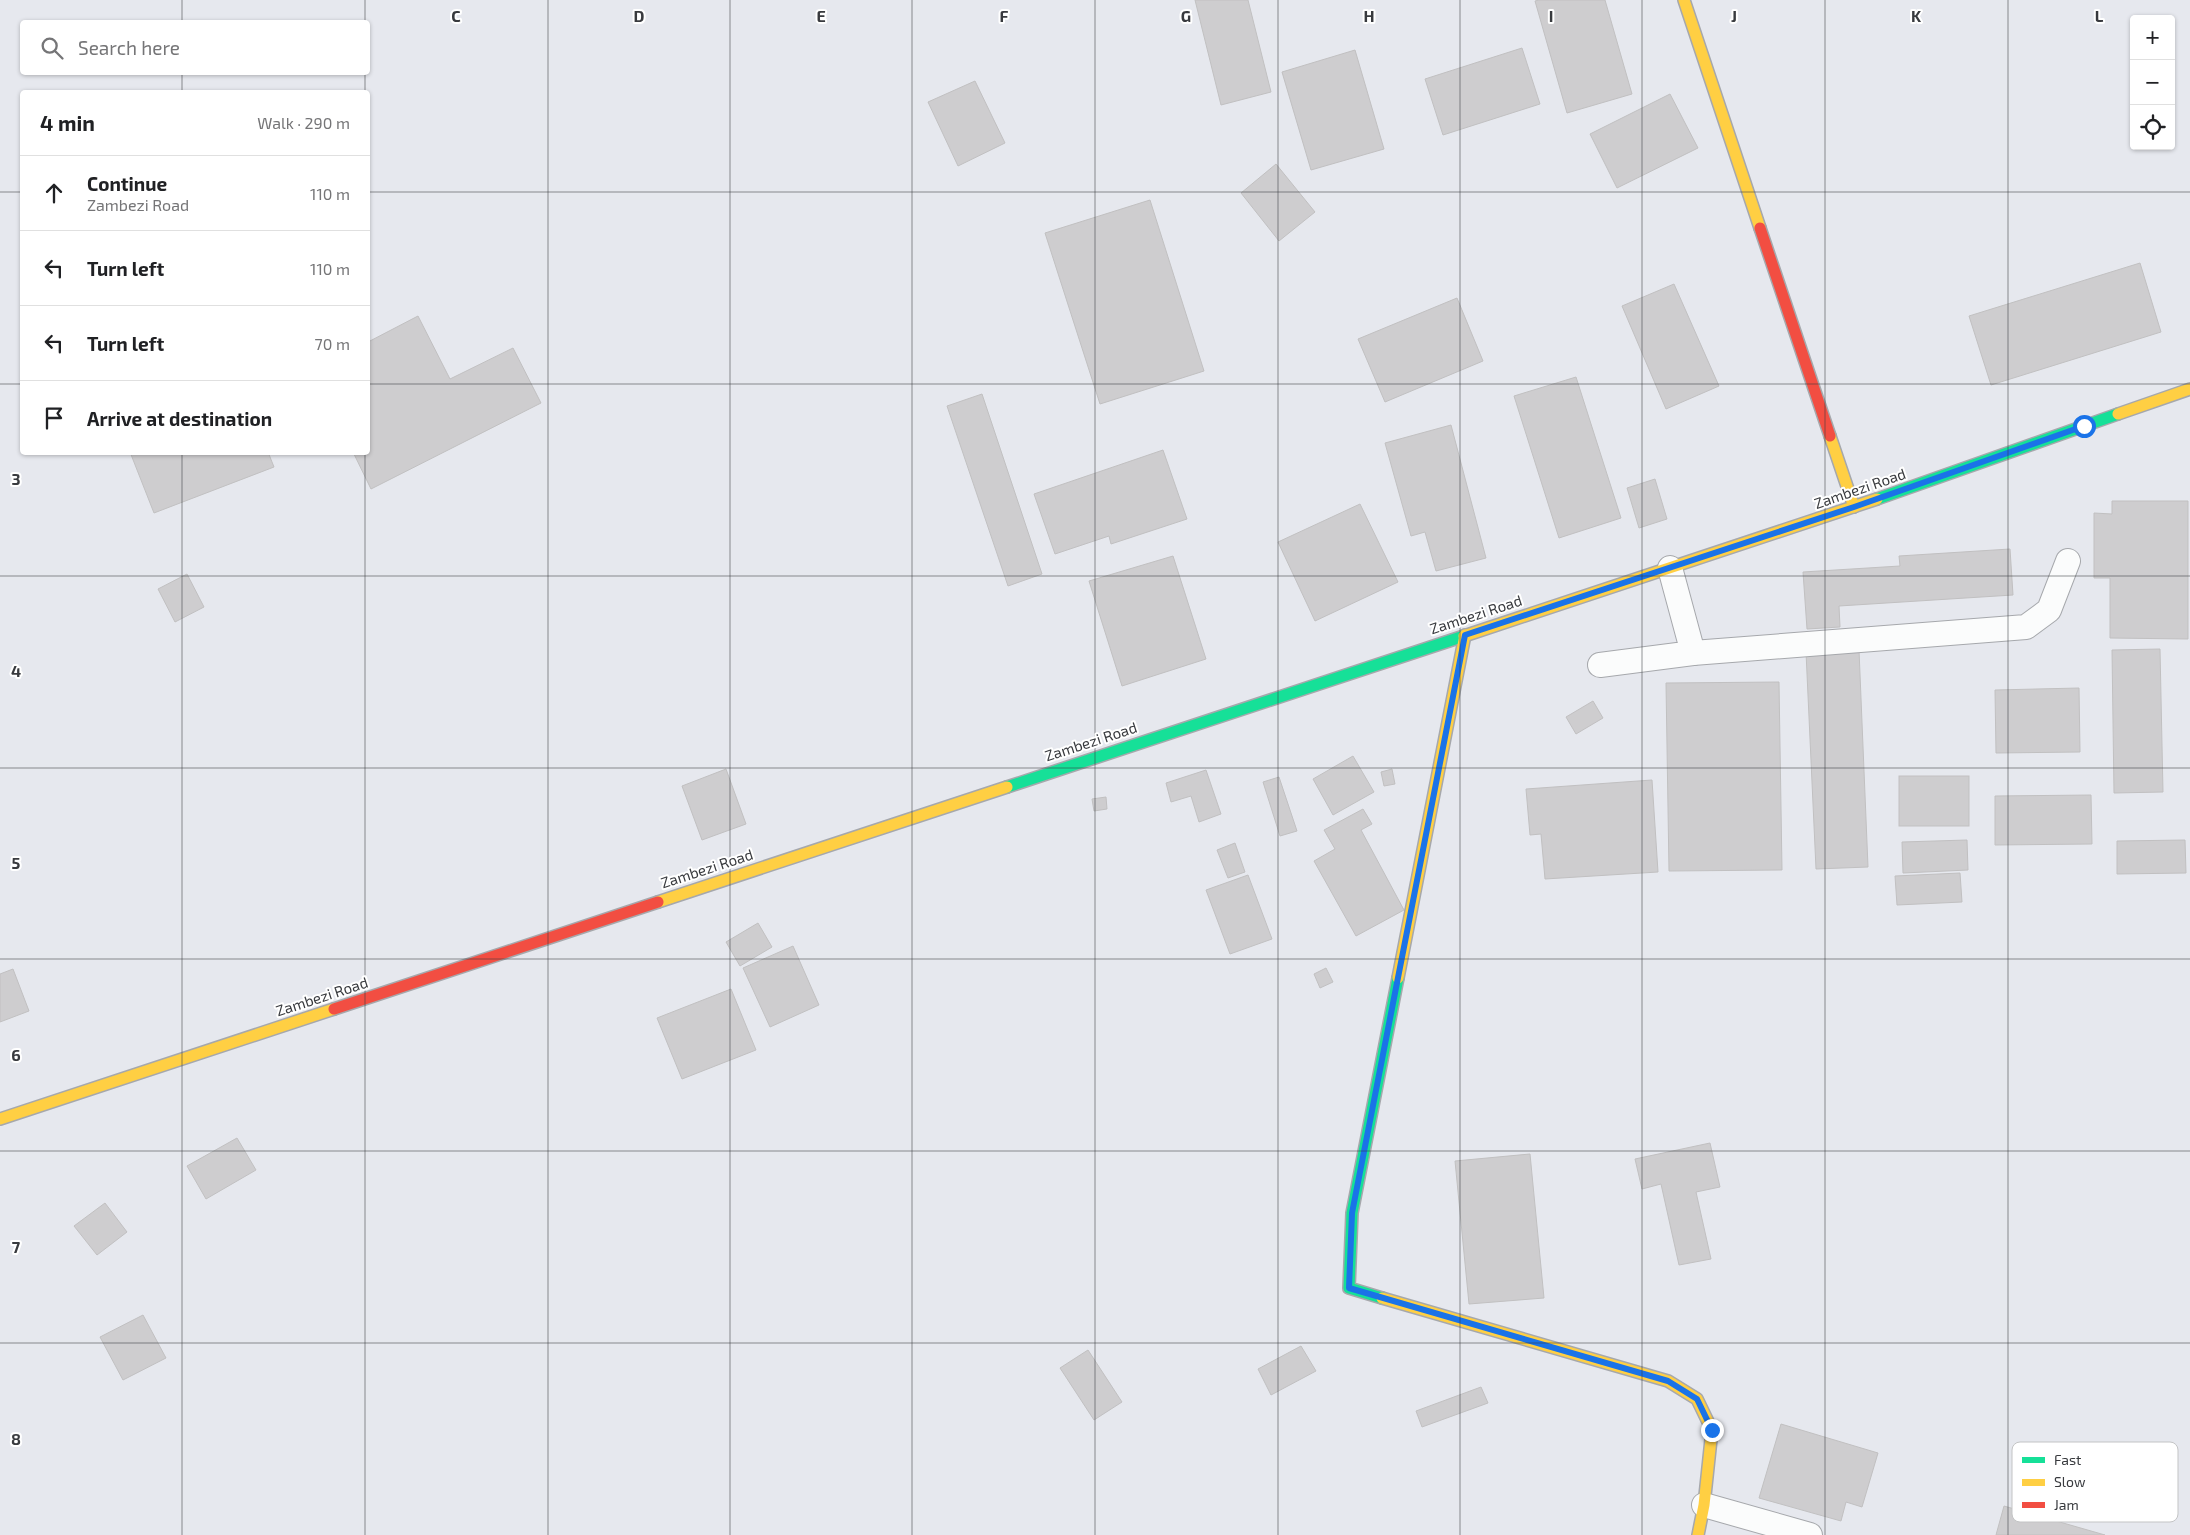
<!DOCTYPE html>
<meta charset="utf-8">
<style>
body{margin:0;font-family:"Exo 2",sans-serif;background:#f2f2f2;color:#202124}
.controls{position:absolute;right:15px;top:15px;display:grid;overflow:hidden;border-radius:5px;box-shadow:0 1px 4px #0004}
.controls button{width:45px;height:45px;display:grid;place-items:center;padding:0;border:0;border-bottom:1px solid #e0e0e0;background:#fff;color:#202124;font:25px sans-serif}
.stop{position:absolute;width:15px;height:15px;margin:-11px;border:4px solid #1a73e8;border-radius:50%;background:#fff}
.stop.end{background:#1a73e8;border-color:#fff;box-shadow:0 1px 5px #0008}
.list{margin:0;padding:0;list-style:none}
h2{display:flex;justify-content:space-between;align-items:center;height:65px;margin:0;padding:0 20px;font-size:21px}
h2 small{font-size:16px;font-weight:400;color:#757577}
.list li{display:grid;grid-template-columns:32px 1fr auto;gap:15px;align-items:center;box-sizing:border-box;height:75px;padding:0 20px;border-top:1px solid #e0e0e0}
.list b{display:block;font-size:19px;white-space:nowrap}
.list p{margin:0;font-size:16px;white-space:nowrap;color:#757577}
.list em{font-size:16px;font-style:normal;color:#757577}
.icon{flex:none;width:28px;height:28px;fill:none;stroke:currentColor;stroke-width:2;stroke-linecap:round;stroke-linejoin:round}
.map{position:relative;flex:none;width:2190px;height:1535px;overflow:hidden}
.search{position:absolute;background:#fff;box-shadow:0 1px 4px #0004;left:20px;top:20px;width:350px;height:55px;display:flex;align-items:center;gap:12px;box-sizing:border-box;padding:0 18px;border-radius:5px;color:#757577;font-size:19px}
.panel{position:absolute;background:#fff;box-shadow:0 1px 4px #0004;left:20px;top:90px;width:350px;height:365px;border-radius:5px}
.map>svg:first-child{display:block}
</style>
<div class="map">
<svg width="2190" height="1535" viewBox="0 0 2190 1535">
<rect width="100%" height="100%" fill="#e6e8ee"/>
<g fill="#cecdcf" stroke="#c1c0c1">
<path d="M1195,0H1248L1271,92L1221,105Z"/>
<path d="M1539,0H1605L1632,94L1567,113L1535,1Z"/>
<path d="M1522,48L1540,104L1443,135L1425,79Z"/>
<path d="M1355,50L1384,149L1311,170L1282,72Z"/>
<path d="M975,81L1005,143L958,166L928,102Z"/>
<path d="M1670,94L1698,148L1617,188L1590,134Z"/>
<path d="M1276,164L1315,212L1279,241L1241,193Z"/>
<path d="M1150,200L1204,371L1100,404L1045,233Z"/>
<path d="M2140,263L2161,332L1991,385L1969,316Z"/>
<path d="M1674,284L1719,386L1666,409L1622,306Z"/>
<path d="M1457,298L1483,361L1385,402L1358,339Z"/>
<path d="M418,316L450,379L513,348L541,403L371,489L353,452H368V342Z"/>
<path d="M1576,377L1621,518L1559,538L1514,396Z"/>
<path d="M982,394L1042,574L1008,586L947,406Z"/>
<path d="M1451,425L1486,558L1436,571L1425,532L1411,536L1385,443Z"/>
<path d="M1163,450L1187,519L1111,544L1109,536L1055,554L1034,494Z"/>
<path d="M130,452H268L274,467L154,513Z"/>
<path d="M1655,479L1667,519L1639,528L1627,488Z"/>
<path d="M2112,501H2188V639L2110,638V578H2094V513L2112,514Z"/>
<path d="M1360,504L1398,582L1315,621L1278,542Z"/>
<path d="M2010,549L2013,595L1839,606L1840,627L1807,629L1803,572L1900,566L1899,556Z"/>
<path d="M1173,556L1206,659L1122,686L1089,581Z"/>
<path d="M187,574L204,607L175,622L158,589Z"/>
<path d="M2160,649L2163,792L2114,793L2112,650Z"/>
<path d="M1859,650L1868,867L1816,869L1806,652Z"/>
<path d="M1779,682L1782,870L1669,871L1666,683Z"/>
<path d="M2079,688L2080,752L1996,753L1995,690Z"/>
<path d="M1593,701L1603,718L1576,734L1566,717Z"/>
<path d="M1353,756L1374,792L1333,815L1313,779Z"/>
<path d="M726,769L746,824L702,840L682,786Z"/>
<path d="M1392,769L1395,784L1384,786L1381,772Z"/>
<path d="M1206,770L1221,814L1199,822L1191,796L1171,802L1166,783Z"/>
<rect x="1899" y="776" width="70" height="50"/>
<path d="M1279,777L1297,831L1280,836L1263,782Z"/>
<path d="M1652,780L1658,872L1545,879L1541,834L1530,835L1526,789Z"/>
<path d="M2091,795L2092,844L1995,845V796Z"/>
<path d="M1106,797L1107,809L1094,811L1092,799Z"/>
<path d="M1363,809L1372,824L1361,830L1404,910L1356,936L1314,861L1335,849L1324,830Z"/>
<path d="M1967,840L1968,870L1903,873L1902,842Z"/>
<path d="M2185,840L2186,873L2117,874V841Z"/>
<path d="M1235,843L1245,872L1228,878L1217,850Z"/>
<path d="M1960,873L1962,902L1897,905L1895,876Z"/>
<path d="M1248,875L1272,939L1230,954L1206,890Z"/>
<path d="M758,923L772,947L740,966L726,942Z"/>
<path d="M793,946L819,1005L770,1027L743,968Z"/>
<path d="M1326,968L1333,982L1320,988L1314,974Z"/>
<path d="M13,969L29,1011L0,1022V974Z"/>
<path d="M731,989L756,1050L682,1079L657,1018Z"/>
<path d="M237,1138L256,1170L206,1199L187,1166Z"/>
<path d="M1710,1143L1720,1187L1696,1192L1711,1259L1679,1265L1661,1184L1642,1189L1635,1159Z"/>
<path d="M1530,1154L1544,1298L1469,1304L1455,1161Z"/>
<path d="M105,1203L127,1232L97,1255L74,1226Z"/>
<path d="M143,1315L166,1358L123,1380L100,1337Z"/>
<path d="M1301,1346L1316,1371L1271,1395L1258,1369Z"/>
<path d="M1088,1350L1122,1402L1094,1420L1060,1368Z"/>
<path d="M1481,1387L1488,1403L1422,1427L1416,1411Z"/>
<path d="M1781,1424L1878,1453L1862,1507L1846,1502L1841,1521L1759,1498Z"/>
<path d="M2004,1506L2105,1535H1996Z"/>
</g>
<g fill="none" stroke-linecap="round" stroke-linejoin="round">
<g stroke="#a6a8ac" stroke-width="26">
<g id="lane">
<path d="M1693,653L2026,627L2049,610L2068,561"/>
<path d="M1600,665L1693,653L1670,568"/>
<path d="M1704,1505L1810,1535"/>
</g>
</g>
<g stroke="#a6a8ac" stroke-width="14">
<g id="fast">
<path d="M1877,499L2118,414"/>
<path d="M1007,787L1464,636"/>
<path d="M1382,1298L1349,1288L1352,1213L1398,978"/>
</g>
</g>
<g stroke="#a6a8ac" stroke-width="14">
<g id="slow">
<path d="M1684,0L1760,228"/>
<path d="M2118,414L2190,389"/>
<path d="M1830,436L1854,507"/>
<path d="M1464,636L1877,499"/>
<path d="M658,902L1007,787"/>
<path d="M1398,978L1465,635"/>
<path d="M0,1119L334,1009"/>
<path d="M1382,1298L1668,1381L1697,1399L1712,1430L1704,1505L1698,1535"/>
</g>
</g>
<g stroke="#a6a8ac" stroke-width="14">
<g id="jam">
<path d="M1760,228L1830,436"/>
<path d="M334,1009L658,902"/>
</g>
</g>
<use href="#lane" stroke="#fbfcfc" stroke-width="24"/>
<use href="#fast" stroke="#16e098" stroke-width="11"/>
<use href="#slow" stroke="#ffcf43" stroke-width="11"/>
<use href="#jam" stroke="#f24e42" stroke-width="11"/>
</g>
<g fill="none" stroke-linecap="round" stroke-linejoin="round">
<path stroke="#1a73e8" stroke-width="6" d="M1712,1430L1697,1399L1668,1381L1349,1288L1352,1213L1465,635L1854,507L2084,426"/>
</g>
<path fill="none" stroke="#383a3e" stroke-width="1" stroke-opacity="0.55" d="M182,0V22M365,0V22M548,0V1535M730,0V1535M912,0V1535M1095,0V1535M1278,0V1535M1460,0V1535M1642,0V1535M1825,0V1535M2008,0V1535M182,72V92M365,72V92M0,192H22M368,192H2190M0,384H22M368,384H2190M182,452V1535M365,452V1535M0,576H2190M0,768H2190M0,959H2190M0,1151H2190M0,1343H2190"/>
<g text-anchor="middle" stroke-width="4" stroke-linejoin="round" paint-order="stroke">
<g font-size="15" fill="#383a3e" stroke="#fff">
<text transform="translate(1860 489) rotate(-19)" y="5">Zambezi Road</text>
<text transform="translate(1476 615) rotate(-18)" y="5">Zambezi Road</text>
<text transform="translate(1091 742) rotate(-18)" y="5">Zambezi Road</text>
<text transform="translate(707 869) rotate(-18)" y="5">Zambezi Road</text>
<text transform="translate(322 997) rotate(-18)" y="5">Zambezi Road</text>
</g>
</g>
<rect x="2012" y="1442" width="166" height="80" rx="8" fill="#fff" stroke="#c3c4c5" stroke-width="1"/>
<rect x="2022" y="1457" width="23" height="6" fill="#16e098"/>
<rect x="2022" y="1479" width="23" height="7" fill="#ffcf43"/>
<rect x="2022" y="1502" width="23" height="6" fill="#f24e42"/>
<g font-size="14" fill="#383a3e">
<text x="2054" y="1465">Fast</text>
<text x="2054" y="1487">Slow</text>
<text x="2054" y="1510">Jam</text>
</g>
<g font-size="16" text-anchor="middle" font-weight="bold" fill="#383a3e" stroke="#fff" stroke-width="4" stroke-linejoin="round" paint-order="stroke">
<text x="456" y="22">C</text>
<text x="639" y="22">D</text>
<text x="821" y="22">E</text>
<text x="1004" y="22">F</text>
<text x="1186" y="22">G</text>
<text x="1369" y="22">H</text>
<text x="1551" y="22">I</text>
<text x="1734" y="22">J</text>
<text x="1916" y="22">K</text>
<text x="2099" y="22">L</text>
<text x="16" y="485">3</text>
<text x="16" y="677">4</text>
<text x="16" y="869">5</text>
<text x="16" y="1061">6</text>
<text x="16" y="1253">7</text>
<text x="16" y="1445">8</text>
</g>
</svg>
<div class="controls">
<button>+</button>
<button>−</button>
<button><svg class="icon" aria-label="locate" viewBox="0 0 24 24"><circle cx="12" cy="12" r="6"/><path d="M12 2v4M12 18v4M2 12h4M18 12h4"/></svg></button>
</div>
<div class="stop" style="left:2084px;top:426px"></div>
<div class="stop end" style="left:1712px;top:1430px"></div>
<div class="search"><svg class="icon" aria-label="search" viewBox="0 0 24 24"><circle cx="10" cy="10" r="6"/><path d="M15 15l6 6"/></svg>Search here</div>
<section class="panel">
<h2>4 min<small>Walk · 290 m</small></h2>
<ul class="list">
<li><svg class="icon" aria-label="ahead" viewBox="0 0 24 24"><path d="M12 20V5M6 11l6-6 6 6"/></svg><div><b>Continue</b><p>Zambezi Road</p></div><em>110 m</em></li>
<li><svg class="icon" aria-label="left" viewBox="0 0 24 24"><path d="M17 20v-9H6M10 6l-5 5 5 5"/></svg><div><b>Turn left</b></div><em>110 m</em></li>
<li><svg class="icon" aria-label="left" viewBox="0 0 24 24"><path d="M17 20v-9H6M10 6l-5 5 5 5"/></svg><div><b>Turn left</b></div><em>70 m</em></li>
<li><svg class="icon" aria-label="arrive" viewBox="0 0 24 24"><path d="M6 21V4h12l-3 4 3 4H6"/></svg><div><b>Arrive at destination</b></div></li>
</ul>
</section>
</div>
